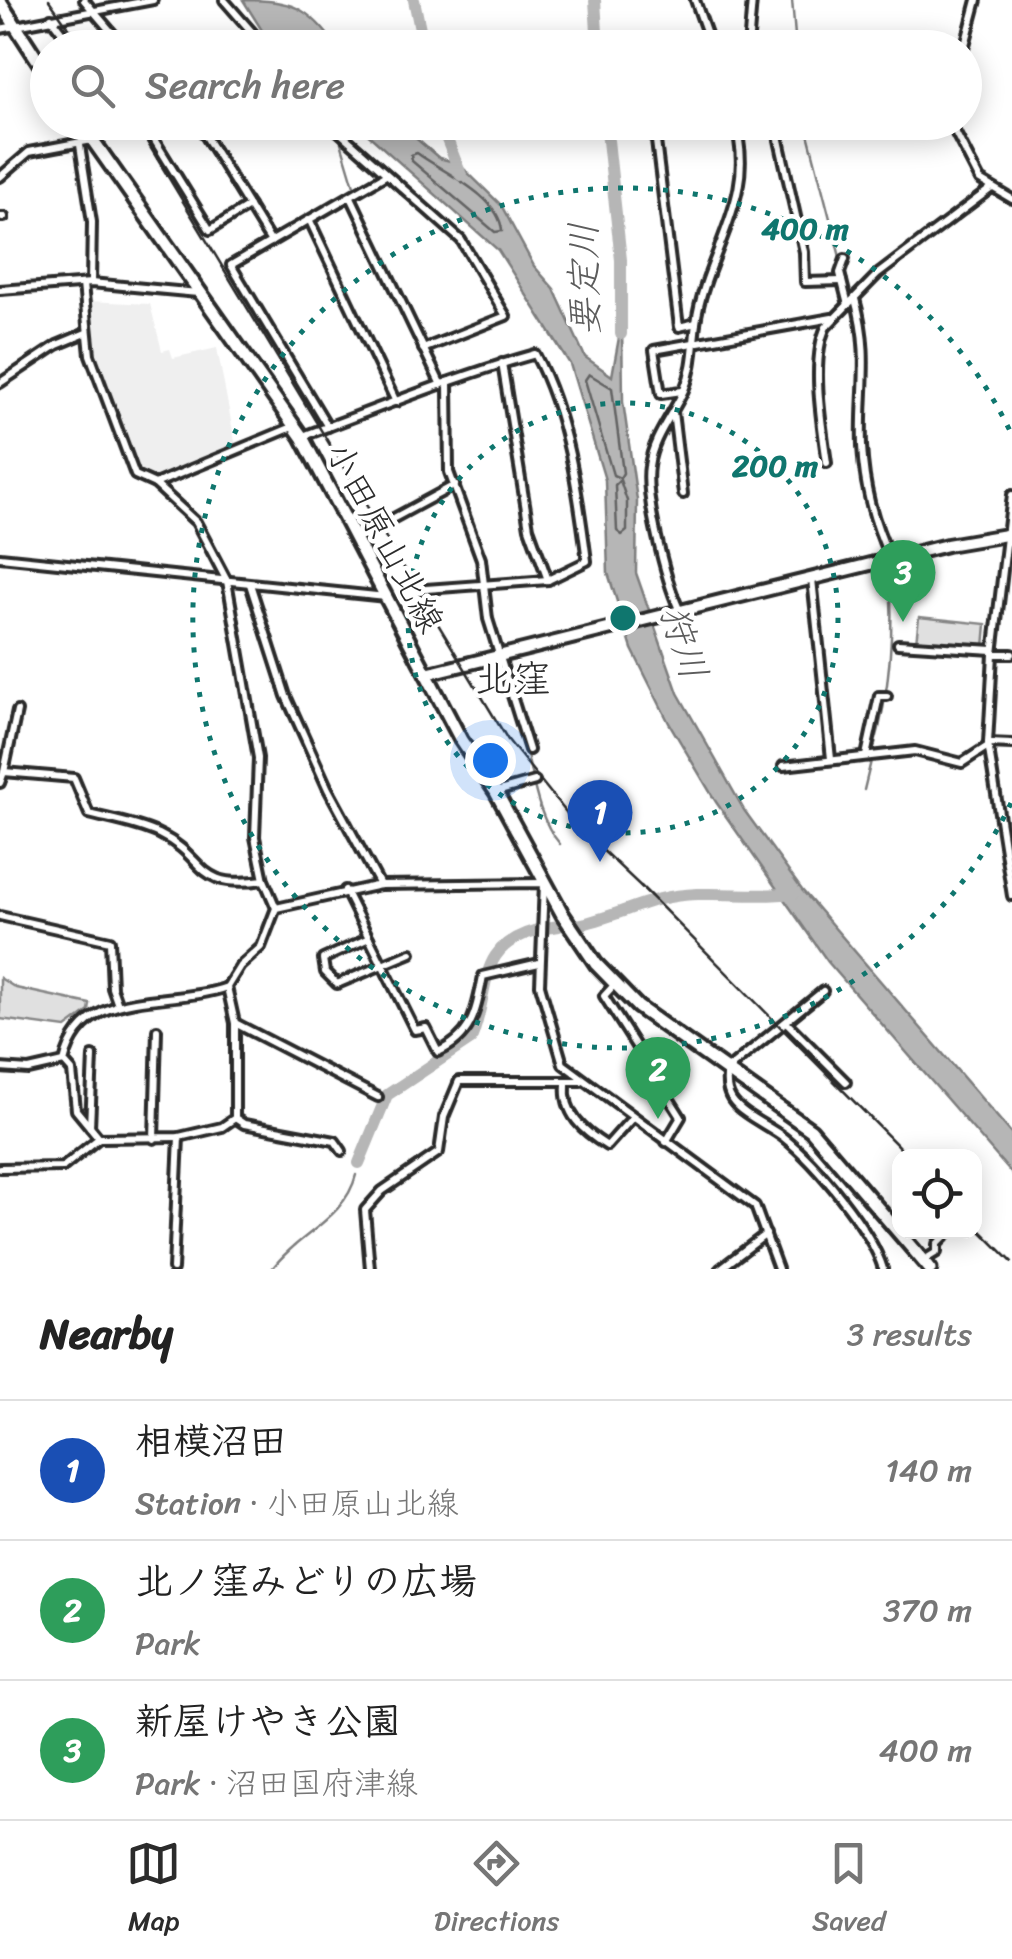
<!DOCTYPE html>
<meta charset="utf-8">
<style>
body{margin:0;font-family:Sriracha,"Klee One",sans-serif;background:#f6f6f6;color:#222}
.controls{position:absolute;right:30px;bottom:30px;display:grid;overflow:hidden;border-radius:20px;box-shadow:0 5px 25px #0003}
.controls button{width:90px;height:90px;display:grid;place-items:center;padding:0;border:0;border-bottom:2px solid #e0e0e0;background:#fff;color:#222;font:50px sans-serif}
.you{position:absolute;left:490px;top:760px;width:35px;height:35px;margin:-25px;border:8px solid #fff;border-radius:50%;background:#1a73e8;box-shadow:0 0 0 15px #1a73e833}
.badge{display:grid;place-items:center;width:65px;height:65px;border-radius:50%;background:#2b2b2b;color:#fff;font-size:32px;font-weight:700}
.pin{position:absolute;translate:-50% -82px;filter:drop-shadow(0 2px 5px #0008)}
.pin::after{content:'';position:absolute;top:52px;width:35px;height:30px;background:inherit;clip-path:polygon(0 0,100% 0,50% 100%)}
.list{margin:0;padding:0;list-style:none}
h2{display:flex;justify-content:space-between;align-items:center;height:130px;margin:0;padding:0 40px;font-size:42px}
h2 small{font-size:32px;font-weight:400;color:#767676}
.list li{display:grid;grid-template-columns:65px 1fr auto;gap:30px;align-items:center;box-sizing:border-box;height:140px;padding:0 40px;border-top:2px solid #e0e0e0}
.list b{display:block;font-size:38px;white-space:nowrap}
.list p{margin:0;font-size:32px;white-space:nowrap;color:#767676}
.list em{font-size:32px;font-style:normal;color:#767676}
.icon{flex:none;width:55px;height:55px;fill:none;stroke:currentColor;stroke-width:2;stroke-linecap:round;stroke-linejoin:round}
.map{position:relative;flex:none;width:1012px;height:1269px;overflow:hidden}
.search{position:absolute;background:#fff;box-shadow:0 5px 25px #0003;left:30px;right:30px;top:30px;height:110px;display:flex;align-items:center;gap:25px;box-sizing:border-box;padding:0 35px;border-radius:55px;color:#767676;font-size:38px}
.sheet{height:550px;background:#fff}
nav{display:flex;justify-content:space-around;align-items:center;box-sizing:border-box;height:140px;border-top:2px solid #e0e0e0;background:#fff;font-size:28px;color:#767676}
nav a{display:grid;justify-items:center;gap:5px}
nav .on{color:#2b2b2b}
.map>svg:first-child{display:block}
</style>
<div class="map">
<svg width="1012" height="1269" viewBox="0 0 1012 1269">
<rect width="100%" height="100%" fill="#fff"/>
<filter id="ink" filterUnits="userSpaceOnUse"><feTurbulence type="fractalNoise" baseFrequency=".01" numOctaves="2"/><feDisplacementMap in="SourceGraphic" scale="20" xChannelSelector="R" yChannelSelector="G"/><feConvolveMatrix kernelMatrix="1 2 1 2 8 2 1 2 1" color-interpolation-filters="sRGB"/></filter>
<g filter="url(#ink)">
<path fill="#efefef" d="M88,301L150,304L162,351L170,349L173,358L217,348L236,447L156,479L142,474L100,369Z"/>
<g fill="#e0e0e0" stroke="#868686" stroke-width="2.5">
<path d="M919,617L986,624L984,647L916,642Z"/>
<path d="M0,978L16,988L90,1004L89,1011L66,1028L0,1019Z"/>
</g>
<g fill="#b6b6b6" stroke="#7e7e7e" stroke-width="2.5">
<path d="M243,0C292,0 309,7 337,47H280L263,32Z"/>
<path d="M355,123H398L439,158L458,163L501,205L534,266L554,289L585,357L612,376L622,321L623,402L637,500L636,573L678,693L744,810L802,890L1012,1134V1174L828,962L716,802L669,723L632,649L608,573L605,480L570,364L498,250Z"/>
</g>
<g fill="none" stroke-linecap="round" stroke-linejoin="round">
<g stroke="#636363" stroke-width="2.5">
<path d="M417,153C441,171 500,196 502,231L495,232L412,161L411,155Z"/>
<path d="M589,374L612,388L623,473L620,478L613,475L585,380Z"/>
<path d="M620,480L627,501V531L622,535L617,531L615,485Z"/>
</g>
<g stroke="#7e7e7e" stroke-width="2.5">
<path d="M792,0L796,48"/>
<path d="M323,122L340,139L361,209L442,380L445,466L476,557L480,581"/>
<path d="M805,122L841,261"/>
<path d="M843,269L858,324"/>
<path d="M859,438L860,386"/>
<path d="M859,446L866,509L883,553"/>
<path d="M481,589L495,655"/>
<path d="M497,662C506,693 520,724 527,755C534,785 539,820 560,844"/>
<path d="M873,751C890,693 895,628 889,567"/>
<path d="M864,790L871,761"/>
<path d="M272,1269C298,1234 345,1219 356,1175"/>
</g>
<g stroke="#b6b6b6" stroke-width="12">
<path d="M414,0L424,48"/>
<path d="M595,0L598,48"/>
<path d="M440,122L461,175"/>
<path d="M606,122L621,260V334"/>
<path d="M577,925C607,919 632,906 660,899C705,888 749,899 794,893"/>
<path d="M546,928L559,926"/>
<path d="M359,1163L387,1095L471,1039C492,988 474,947 537,930"/>
</g>
<g stroke="#2b2b2b" stroke-width="14">
<g id="street">
<path d="M84,0L125,48"/>
<path d="M224,0L266,48"/>
<path d="M695,0L712,48"/>
<path d="M51,18L70,43"/>
<path d="M0,29L153,0"/>
<path d="M748,48L752,0"/>
<path d="M964,49L977,0"/>
<path d="M197,122L271,242"/>
<path d="M328,122L461,240L506,316L423,349"/>
<path d="M775,122L804,252L805,282L842,281"/>
<path d="M950,122L980,180L1012,199"/>
<path d="M654,125L679,327L696,323"/>
<path d="M147,128L210,230L249,206"/>
<path d="M613,128L682,122"/>
<path d="M80,145L92,222L91,283"/>
<path d="M0,177L29,152L92,140"/>
<path d="M351,197L441,385"/>
<path d="M0,217H4"/>
<path d="M310,221L396,402"/>
<path d="M845,259L840,273L848,305"/>
<path d="M0,290L91,283L198,293"/>
<path d="M855,299C871,354 860,390 862,446C864,487 873,521 890,558"/>
<path d="M448,382L449,472L481,559L488,619L529,750"/>
<path d="M0,383L57,345L86,333"/>
<path d="M682,391L661,394L654,350L832,318"/>
<path d="M673,412L683,494"/>
<path d="M328,427L231,265L386,175"/>
<path d="M303,436C380,408 456,376 535,354C568,416 578,492 587,561L548,580L529,528L502,363"/>
<path d="M827,463C822,427 810,360 826,327L878,274L989,190"/>
<path d="M155,484L295,426"/>
<path d="M1012,495L993,654L988,743L1012,896"/>
<path d="M357,538L455,485"/>
<path d="M0,557L386,597"/>
<path d="M812,579L831,759"/>
<path d="M250,584L286,696L328,789L380,885"/>
<path d="M426,589L548,580"/>
<path d="M679,609C666,581 644,496 649,466C653,437 672,416 684,390C694,367 693,346 696,323C705,254 760,194 734,122"/>
<path d="M898,644L993,650"/>
<path d="M993,654H1012"/>
<path d="M988,743L1012,744"/>
<path d="M866,756L879,696H887"/>
<path d="M783,766L915,751L962,763L988,746"/>
<path d="M4,772L17,711"/>
<path d="M0,783L4,772L74,778L89,814C113,820 138,824 159,834C209,858 192,890 264,880"/>
<path d="M496,792L535,781"/>
<path d="M345,890L415,1030L426,1028L438,1052C473,1036 476,1011 483,976L539,963"/>
<path d="M276,908L380,885L544,883L540,985L563,1064L755,1206L778,1269"/>
<path d="M0,916L110,941L112,988L118,1005"/>
<path d="M369,938L323,959L325,972L337,984L411,953"/>
<path d="M615,984L604,996L681,1117L666,1142"/>
<path d="M823,991L728,1069C726,1079 726,1091 732,1100C742,1115 769,1126 783,1137C816,1163 871,1229 883,1269"/>
<path d="M786,1022L846,1082"/>
<path d="M235,1023L378,1097"/>
<path d="M0,1068L29,1070L64,1062"/>
<path d="M566,1084C563,1114 583,1131 607,1146L632,1118"/>
<path d="M235,1118L244,1124L335,1141L342,1151"/>
<path d="M90,1127L93,1056"/>
<path d="M99,1138L76,1110L72,1071L64,1062C83,983 169,1008 227,987"/>
<path d="M154,1139L157,1030"/>
<path d="M0,1168L63,1167L99,1138L179,1137L222,1127L235,1118V1023L227,987L240,966L261,947L276,908L264,880L255,837L258,758L227,581L196,522L155,484L135,475L90,355L83,284"/>
<path d="M924,1260L937,1252V1244L948,1233"/>
<path d="M173,1269L179,1137"/>
<path d="M370,1269L365,1210L382,1191L439,1152L444,1117L459,1081H581"/>
<path d="M720,1269L766,1234"/>
</g>
</g>
<g stroke="#2b2b2b" stroke-width="18">
<path id="secondary" d="M426,674L947,545L1012,534"/>
</g>
<g stroke="#2b2b2b" stroke-width="19">
<g id="primary">
<path d="M0,2L48,76"/>
<path d="M80,122L302,437L461,740L496,792L563,915L596,964L638,1007L811,1130L930,1269"/>
</g>
</g>
<use href="#street" stroke="#fff" stroke-width="6"/>
<use href="#secondary" stroke="#fff" stroke-width="10"/>
<use href="#primary" stroke="#fff" stroke-width="11"/>
<g stroke="#2b2b2b" stroke-width="2.5">
<path d="M49,0L83,48"/>
<path d="M135,122L508,740L578,827L651,896"/>
<path d="M641,886L908,1156"/>
<path d="M974,1224L1012,1262"/>
</g>
</g>
</g>
<g fill="none" stroke="#0f766e" stroke-width="5" stroke-dasharray="5 10">
<circle cx="623" cy="618" r="215"/>
<path d="M1011 803A430 430 0 1 1 1011 433"/>
</g>
<g text-anchor="middle" stroke-width="9" stroke-linejoin="round" paint-order="stroke">
<g font-size="35" fill="#2b2b2b" stroke="#fff">
<text transform="translate(385 537) rotate(62)" y="12">小田原山北線</text>
</g>
<g font-size="38" font-style="italic" fill="#5c5c5c" stroke="#fff">
<text transform="translate(584 279) rotate(-91)" y="13">要定川</text>
<text transform="translate(684 642) rotate(72)" y="13">狩川</text>
</g>
<g font-size="38" fill="#2b2b2b" stroke="#fff">
<text x="513" y="692">北窪</text>
</g>
</g>
<circle cx="623" cy="618" r="15" fill="#0f766e" stroke="#fff" stroke-width="5"/>
<g font-size="30" text-anchor="middle" font-weight="bold" fill="#0f766e" stroke="#fff" stroke-width="9" stroke-linejoin="round" paint-order="stroke">
<text x="805" y="239">400 m</text>
<text x="775" y="476">200 m</text>
</g>
</svg>
<div class="controls">
<button><svg class="icon" aria-label="locate" viewBox="0 0 24 24"><circle cx="12" cy="12" r="6"/><path d="M12 2v4M12 18v4M2 12h4M18 12h4"/></svg></button>
</div>
<div class="you"></div>
<div class="pin badge" style="left:600px;top:862px;background:#1a4fb4">1</div>
<div class="pin badge" style="left:658px;top:1119px;background:#2e9e5b">2</div>
<div class="pin badge" style="left:903px;top:622px;background:#2e9e5b">3</div>
<div class="search"><svg class="icon" aria-label="search" viewBox="0 0 24 24"><circle cx="10" cy="10" r="6"/><path d="M15 15l6 6"/></svg>Search here</div>
</div>
<section class="sheet">
<h2>Nearby<small>3 results</small></h2>
<ul class="list">
<li><span class="badge" style="background:#1a4fb4">1</span><div><b>相模沼田</b><p>Station · 小田原山北線</p></div><em>140 m</em></li>
<li><span class="badge" style="background:#2e9e5b">2</span><div><b>北ノ窪みどりの広場</b><p>Park</p></div><em>370 m</em></li>
<li><span class="badge" style="background:#2e9e5b">3</span><div><b>新屋けやき公園</b><p>Park · 沼田国府津線</p></div><em>400 m</em></li>
</ul>
</section>
<nav>
<a class="on"><svg class="icon" aria-label="map" viewBox="0 0 24 24"><path d="M3 6l6-2 6 2 6-2v14l-6 2-6-2-6 2zM9 4v14M15 6v14"/></svg>Map</a>
<a><svg class="icon" aria-label="directions" viewBox="0 0 24 24"><path d="M12 3l9 9-9 9-9-9zM9 14v-3h6M13 9l2 2-2 2"/></svg>Directions</a>
<a><svg class="icon" aria-label="saved" viewBox="0 0 24 24"><path d="M7 4h10v16l-5-4-5 4z"/></svg>Saved</a>
</nav>
